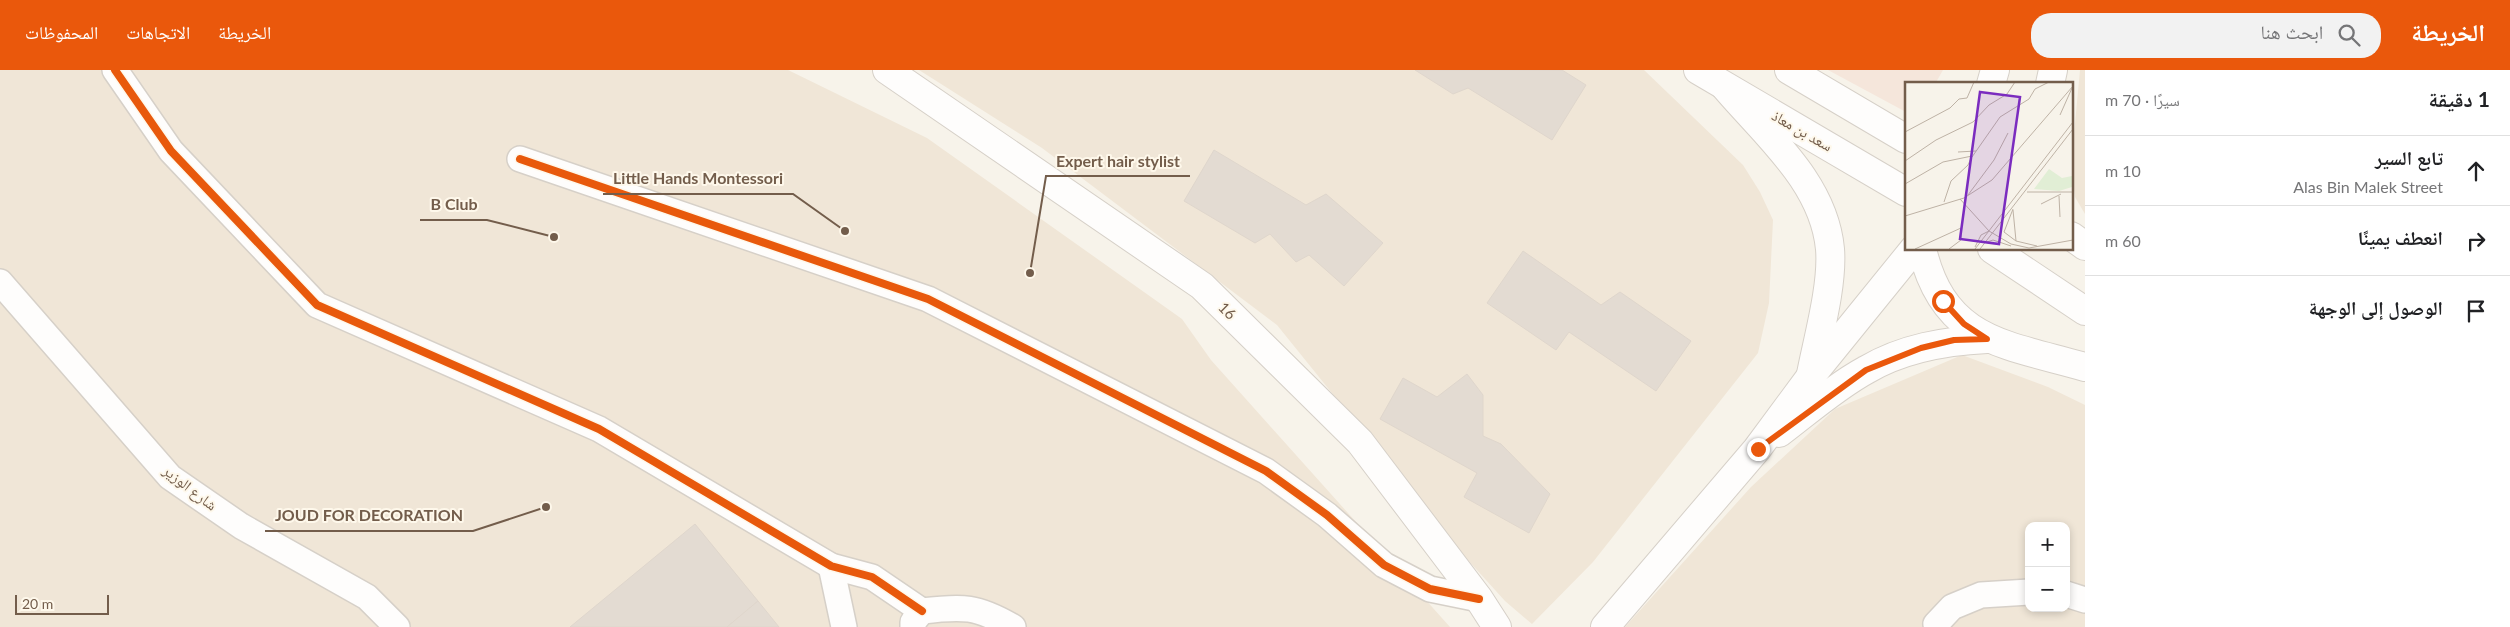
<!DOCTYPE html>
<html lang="ar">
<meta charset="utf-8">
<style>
body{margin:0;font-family:Lato,"Noto Naskh Arabic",sans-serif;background:#f2f2f2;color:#202124;direction:rtl}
.controls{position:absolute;right:15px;bottom:15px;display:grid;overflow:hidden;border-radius:10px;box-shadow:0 2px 8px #0003}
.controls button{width:45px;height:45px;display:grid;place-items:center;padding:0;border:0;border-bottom:1px solid #e0e0e0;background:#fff;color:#202124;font:25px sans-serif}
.scale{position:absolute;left:15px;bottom:12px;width:94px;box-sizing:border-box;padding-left:5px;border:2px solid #735d4b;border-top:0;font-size:14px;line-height:18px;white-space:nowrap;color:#735d4b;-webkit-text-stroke:4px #fef8eb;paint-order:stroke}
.stop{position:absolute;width:15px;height:15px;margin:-11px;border:4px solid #ea580c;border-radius:50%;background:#fff}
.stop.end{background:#ea580c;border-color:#fff;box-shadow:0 1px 5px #0008}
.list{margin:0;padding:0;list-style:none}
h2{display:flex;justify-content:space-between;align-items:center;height:65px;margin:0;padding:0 20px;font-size:21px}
h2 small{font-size:16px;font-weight:400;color:#757577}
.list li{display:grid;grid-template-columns:32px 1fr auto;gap:15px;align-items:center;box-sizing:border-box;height:70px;padding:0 20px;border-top:1px solid #e0e0e0}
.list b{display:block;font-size:19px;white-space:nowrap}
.list p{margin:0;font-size:16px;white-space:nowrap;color:#757577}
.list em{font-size:16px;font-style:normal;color:#757577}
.icon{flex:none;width:28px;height:28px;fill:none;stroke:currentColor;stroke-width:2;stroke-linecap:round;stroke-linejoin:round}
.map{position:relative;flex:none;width:2085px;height:557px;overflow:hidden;direction:ltr}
header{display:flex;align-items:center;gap:30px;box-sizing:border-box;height:70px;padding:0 25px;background:#ea580c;color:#fff}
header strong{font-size:24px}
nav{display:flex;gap:28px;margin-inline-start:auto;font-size:18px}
.search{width:350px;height:45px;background:#f2f2f2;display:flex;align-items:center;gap:12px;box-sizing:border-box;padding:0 18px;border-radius:20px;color:#757577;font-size:19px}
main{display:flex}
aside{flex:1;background:#fff}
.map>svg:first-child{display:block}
</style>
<header>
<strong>الخريطة</strong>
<div class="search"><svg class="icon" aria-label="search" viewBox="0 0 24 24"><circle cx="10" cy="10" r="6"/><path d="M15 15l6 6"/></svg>ابحث هنا</div>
<nav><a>الخريطة</a><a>الاتجاهات</a><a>المحفوظات</a></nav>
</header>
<main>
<aside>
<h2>1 دقيقة<small>سيرًا · 70 m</small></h2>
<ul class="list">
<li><svg class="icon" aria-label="ahead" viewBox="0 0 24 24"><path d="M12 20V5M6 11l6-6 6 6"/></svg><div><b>تابع السير</b><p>Alas Bin Malek Street</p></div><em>10 m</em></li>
<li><svg class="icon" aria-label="right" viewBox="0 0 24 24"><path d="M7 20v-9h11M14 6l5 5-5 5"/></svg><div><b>انعطف يمينًا</b></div><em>60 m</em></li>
<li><svg class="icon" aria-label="arrive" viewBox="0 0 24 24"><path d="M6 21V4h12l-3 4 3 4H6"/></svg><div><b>الوصول إلى الوجهة</b></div></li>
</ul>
</aside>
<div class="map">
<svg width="2085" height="557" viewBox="0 0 2085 557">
<rect width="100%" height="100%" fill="#f7f3ea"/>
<g fill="#f0e6d7" fill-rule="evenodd">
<path d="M0,0H788L927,68L1182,249L1211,290L1450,557H0Z"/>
<path d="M919,0H1644L1743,95L1760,122L1773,150L1769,233L1758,283L1593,492L1532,554L1505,531L1457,478L1277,255L1042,78Z"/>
<path d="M2080,0H2085V144L2075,127L2071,96Z"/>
<path d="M1962,285L2048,317L2085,335V557H1625L1751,417L1835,339ZM2029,456H2066V538H2029Z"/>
</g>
<path fill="#f5e6db" d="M1828,0H1943L1935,14H1906V42Z"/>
<g fill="#e3dbd2" stroke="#dfd6cc">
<path d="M1415,0H1562L1586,15L1552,70L1468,18L1453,24Z"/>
<path d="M1214,80L1306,135L1326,124L1383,173L1344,216L1309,185L1296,192L1270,164L1255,173L1184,131Z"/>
<path d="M1523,181L1601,235L1620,222L1691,271L1656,321L1569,262L1556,280L1487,233Z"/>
<path d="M1467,304L1483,325V366L1501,374L1550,424L1529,463L1464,427L1477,403L1380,349L1403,308L1437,327Z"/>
<path d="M695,454L758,531L727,557H570Z"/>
<path d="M758,531L779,557H727Z"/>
</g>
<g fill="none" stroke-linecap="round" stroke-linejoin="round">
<g stroke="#d6d0c8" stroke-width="28">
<g id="minor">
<path d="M115,0L171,81L317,235L599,359L831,496L872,507L922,541"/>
<path d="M520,89L928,229L1266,401L1327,445L1384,495L1430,519L1479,529"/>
<path d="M0,212L170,407L241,456L367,527L397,557"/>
<path d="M831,496L844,557"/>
<path d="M2066,524L2085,530"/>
<path d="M913,557V552L922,541C963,536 977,536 1013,557"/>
<path d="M1937,557L1936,554L1952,537L1981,525L2029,522"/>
</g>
</g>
<g stroke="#d6d0c8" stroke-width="30">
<g id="tertiary">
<path d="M887,0L1202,216L1360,372L1479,529L1497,557"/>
<path d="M1726,18C1767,66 1824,113 1830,179C1833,215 1818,268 1811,304"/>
<path d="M1779,363C1807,342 1835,317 1866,300C1903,278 1945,271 1987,269"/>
<path d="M1605,557L1757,379L1811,306L1914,179"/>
</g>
</g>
<g stroke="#d6d0c8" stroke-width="30">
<g id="secondary">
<path d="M1698,0L1906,122"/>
<path d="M1789,0L1906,69"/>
<path d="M1991,14L1995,0"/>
<path d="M2050,14L2053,0"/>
<path d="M2071,166L2085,176"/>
<path d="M1922,179C1944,272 2005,274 2085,297"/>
<path d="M1992,179L2085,241"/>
</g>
</g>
<use href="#minor" stroke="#fefdfc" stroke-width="25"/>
<use href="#tertiary" stroke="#fefdfc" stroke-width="28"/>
<use href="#secondary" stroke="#fefdfc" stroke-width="28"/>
<g stroke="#fef8eb" stroke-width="11">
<g id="cycleway">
<path d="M115,0L171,81L317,235L599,359L831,496L872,507L922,541"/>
<path d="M520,89L928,229L1266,401L1327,445L1384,495L1430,519L1479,529"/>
</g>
</g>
<use href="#cycleway" stroke="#e8590c" stroke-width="8"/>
</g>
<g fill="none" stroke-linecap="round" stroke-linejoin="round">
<path stroke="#ea580c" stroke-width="6" d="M1758,379L1866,300L1921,278L1954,270L1987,269L1964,254L1943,231"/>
</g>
<g text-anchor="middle" stroke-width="4" stroke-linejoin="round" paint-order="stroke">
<g font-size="15" fill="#735d4b" stroke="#fef8eb">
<text transform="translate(1802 61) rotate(30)" y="5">سعد بن معاذ</text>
<text transform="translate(1227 241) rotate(45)" y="5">16</text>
<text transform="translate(190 418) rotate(38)" y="5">شارع الوزير</text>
</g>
</g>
<g transform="translate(1905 12)">
<rect width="168" height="168" fill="#f7f3ea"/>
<path d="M144,87L157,96L167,94V105L154,109L129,107Z" fill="#e1eed5"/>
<path fill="none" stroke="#beb2a5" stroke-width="1" d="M155,33L167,6M0,50L45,26L54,17L62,16L69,0M53,70L71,69M67,75L95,35L124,17L130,7L144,0M0,79L31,58L68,40L84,23L102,12L110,0M0,102L38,80L67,74L63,83L46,99L39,120M122,110H168M63,113L89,78L103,51M154,114L155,135M55,117L84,149M136,122L156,112M108,127L99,150L111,159L132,164M108,128L111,159M0,134L59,116L87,98L168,4M82,160L88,158L106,164M70,165L76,153L84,149L106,162L124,166L168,158M10,167L56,146V158L44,167M70,167L168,40M75,167L168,47"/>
<path fill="#7b2cbf" fill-opacity="0.15" stroke="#7b2cbf" stroke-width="2.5" d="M75,10L115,15L94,162L55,157Z"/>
<rect width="168" height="168" fill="none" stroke="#735d4b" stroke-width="2.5"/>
</g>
<path fill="none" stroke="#735d4b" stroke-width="2" d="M1030 203L1046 106H1190M845 161L793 124H603M554 167L487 150H420M546 437L473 461H265"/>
<g fill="#735d4b" stroke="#fef8eb" stroke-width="2">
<circle cx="1030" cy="203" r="5"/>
<circle cx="845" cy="161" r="5"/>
<circle cx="554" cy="167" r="5"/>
<circle cx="546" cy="437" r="5"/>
</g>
<g font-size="16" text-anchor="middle" font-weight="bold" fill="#735d4b" stroke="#fef8eb" stroke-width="4" stroke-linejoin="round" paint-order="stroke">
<text x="1118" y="97">Expert hair stylist</text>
<text x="698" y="114">Little Hands Montessori</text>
<text x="454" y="140">B Club</text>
<text x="369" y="451">JOUD FOR DECORATION</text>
</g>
</svg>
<div class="controls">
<button>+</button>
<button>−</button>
</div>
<div class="scale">20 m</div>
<div class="stop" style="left:1943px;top:231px"></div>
<div class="stop end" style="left:1758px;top:379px"></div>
</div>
</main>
